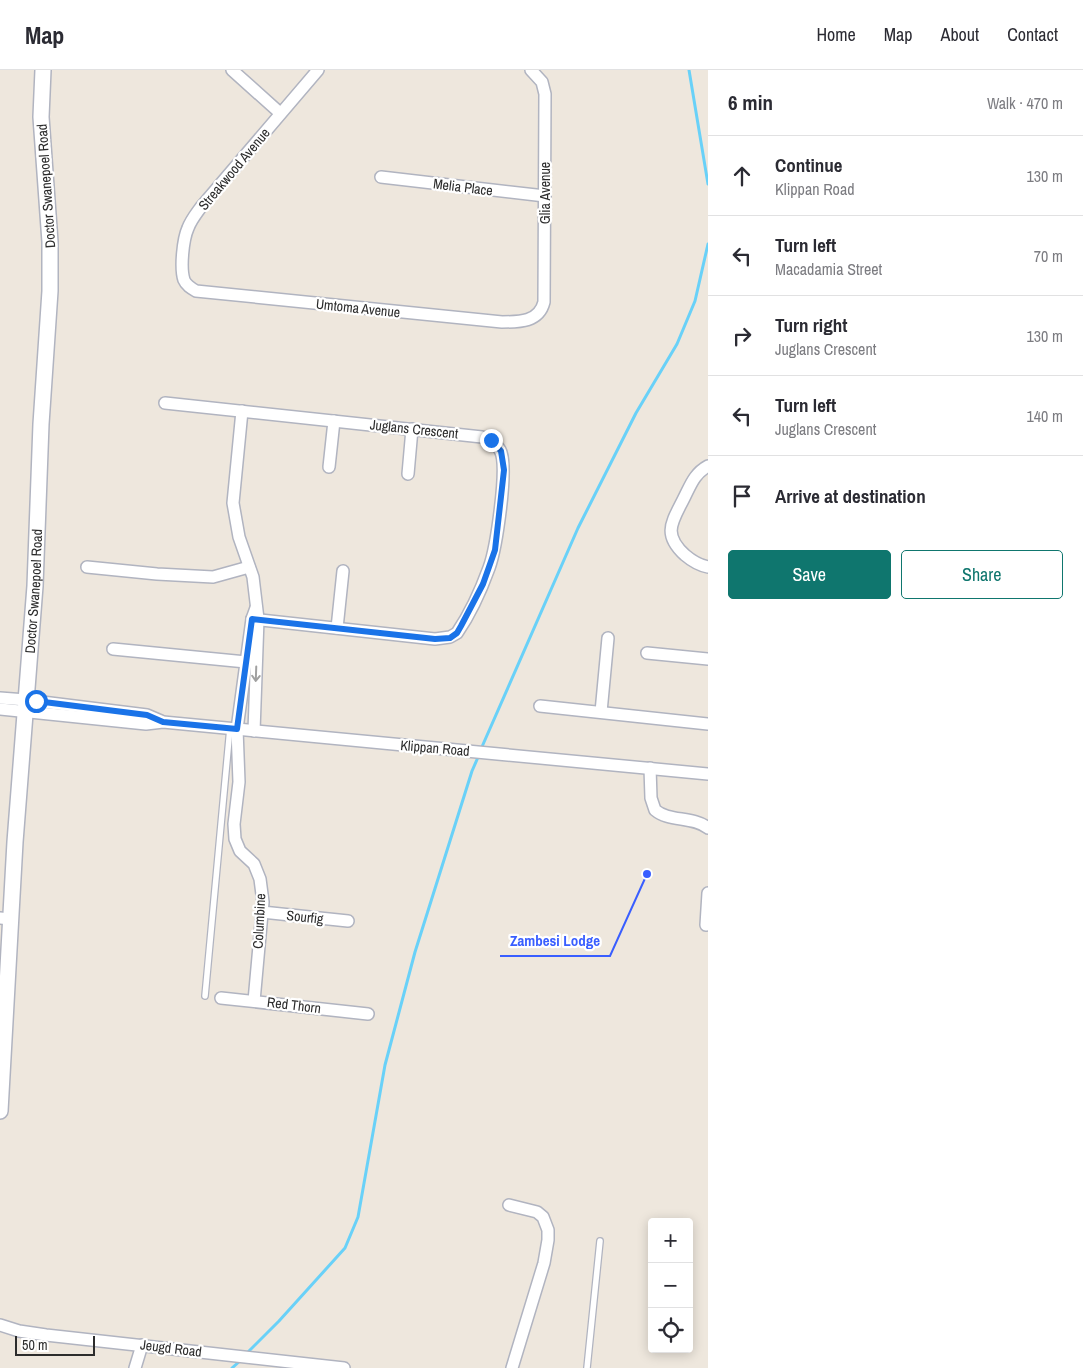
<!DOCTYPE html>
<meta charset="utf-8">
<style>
body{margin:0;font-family:"Archivo Narrow",sans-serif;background:#f7f7f7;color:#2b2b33}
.controls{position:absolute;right:15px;bottom:15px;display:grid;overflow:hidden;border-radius:5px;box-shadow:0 2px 12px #0003}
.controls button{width:45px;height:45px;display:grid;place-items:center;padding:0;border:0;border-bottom:1px solid #e1e1e2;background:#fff;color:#2b2b33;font:25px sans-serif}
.scale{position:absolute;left:15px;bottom:12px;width:80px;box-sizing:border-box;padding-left:5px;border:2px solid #2c2c2c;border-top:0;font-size:14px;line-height:18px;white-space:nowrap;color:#2c2c2c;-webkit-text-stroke:4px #fff;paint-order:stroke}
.stop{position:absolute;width:15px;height:15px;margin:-11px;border:4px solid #1a73e8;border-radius:50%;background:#fff}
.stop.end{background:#1a73e8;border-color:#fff;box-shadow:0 1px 5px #0008}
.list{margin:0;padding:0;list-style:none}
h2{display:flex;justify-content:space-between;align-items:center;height:65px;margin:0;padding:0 20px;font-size:21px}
h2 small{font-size:16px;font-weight:400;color:#7c7c81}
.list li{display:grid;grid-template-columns:32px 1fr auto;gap:15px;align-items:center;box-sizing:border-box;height:80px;padding:0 20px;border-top:1px solid #e1e1e2}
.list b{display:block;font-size:19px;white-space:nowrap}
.list p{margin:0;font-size:16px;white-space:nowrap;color:#7c7c81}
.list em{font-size:16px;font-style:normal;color:#7c7c81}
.actions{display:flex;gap:10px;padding:15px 20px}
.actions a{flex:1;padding:11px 0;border:1px solid #0f766e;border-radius:5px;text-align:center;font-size:18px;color:#0f766e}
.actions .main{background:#0f766e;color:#fff}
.icon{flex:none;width:28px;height:28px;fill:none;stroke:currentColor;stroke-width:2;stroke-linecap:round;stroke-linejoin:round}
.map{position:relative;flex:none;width:708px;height:1298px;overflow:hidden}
header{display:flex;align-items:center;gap:30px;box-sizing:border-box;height:70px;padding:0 25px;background:#fff;border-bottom:1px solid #e1e1e2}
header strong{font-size:24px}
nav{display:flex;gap:28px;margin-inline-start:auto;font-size:18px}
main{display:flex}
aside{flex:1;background:#fff}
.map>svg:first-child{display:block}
</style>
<header>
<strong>Map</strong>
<nav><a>Home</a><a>Map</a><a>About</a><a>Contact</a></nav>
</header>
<main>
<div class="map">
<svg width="708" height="1298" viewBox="0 0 708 1298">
<rect width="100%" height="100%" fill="#eee7dd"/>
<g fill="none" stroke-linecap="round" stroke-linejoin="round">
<g stroke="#69d1f8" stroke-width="3">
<path d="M689,0L708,114"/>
<path d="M481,679L578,458L636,343L677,274L695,231L708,174"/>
<path d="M247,1283L279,1251L345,1178L358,1147L385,995L415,882L472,701L479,685"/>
<path d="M232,1298L241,1290"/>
</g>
<g stroke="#b1b4c0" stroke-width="8">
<g id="lane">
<path d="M205,926L230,658"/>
<path d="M587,1298L600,1171"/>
</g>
</g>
<g stroke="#b1b4c0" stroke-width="14">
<g id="street">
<path d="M232,0L280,43"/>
<path d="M318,0L201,137C196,144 191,150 188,158C183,169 180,198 184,210C186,215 191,218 196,221L502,252C520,252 539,252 544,232L545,24L542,12L531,0"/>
<path d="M381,107L545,126"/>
<path d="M165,333L482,367C490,369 496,373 500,380C509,396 496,479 489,498C481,520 470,544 457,563L450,567L435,569L252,549"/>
<path d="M242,341L233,433L239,467L253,507L258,549L254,661"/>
<path d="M708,396C695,403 691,414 685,426C673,451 661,463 685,485C692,491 698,495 708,497"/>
<path d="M329,397L334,351"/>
<path d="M408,404L412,359"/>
<path d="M87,497L157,504L213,507L249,497"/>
<path d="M337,558L343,501"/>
<path d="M113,579L246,592"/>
<path d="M647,583L708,589"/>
<path d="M0,628L26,630L147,645L161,651"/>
<path d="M540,636L708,654"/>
<path d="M0,639L146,654L163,652L708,704"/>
<path d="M601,642L608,568"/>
<path d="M650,698L651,728L655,740C669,752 693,746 708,758"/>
<path d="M262,842L348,851"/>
<path d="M0,848L10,849"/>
<path d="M706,855L708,823"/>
<path d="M221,928L368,944"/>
<path d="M254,931L263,832L260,809L254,794L240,781L235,769L234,754L239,712L237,659L252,549L256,538"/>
<path d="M509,1135L537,1142L543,1147L548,1160V1170L544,1193L512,1298"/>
<path d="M0,1255L19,1261L46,1265L344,1298"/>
<path d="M135,1298L142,1275"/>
</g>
</g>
<g stroke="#b1b4c0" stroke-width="18">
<g id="secondary">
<path id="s1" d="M0,1041L15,772L35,516L41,354L50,221V172L41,47L43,0"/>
</g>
</g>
<use href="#lane" stroke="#fff" stroke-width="5.5"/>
<use href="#street" stroke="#fff" stroke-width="11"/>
<use href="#secondary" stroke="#fff" stroke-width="15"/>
</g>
<defs><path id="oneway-shaft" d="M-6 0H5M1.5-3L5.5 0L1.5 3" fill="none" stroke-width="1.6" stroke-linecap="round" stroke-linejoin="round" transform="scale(1.25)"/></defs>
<use stroke="#a0a0a0" href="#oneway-shaft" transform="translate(256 604) rotate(92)"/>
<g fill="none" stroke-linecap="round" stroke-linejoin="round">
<path stroke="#1a73e8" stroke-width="6" d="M36,631L147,645L163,652L237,659L252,549L435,569L450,568L457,563L461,556L483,514L495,480L504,400L501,381L491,370"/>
</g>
<g text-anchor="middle" stroke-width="4.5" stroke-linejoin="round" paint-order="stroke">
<g font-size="14" fill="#2c2c2c" stroke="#fff">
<text transform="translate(234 99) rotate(-50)" y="5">Streakwood Avenue</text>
<text transform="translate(46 116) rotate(-94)" y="5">Doctor Swanepoel Road</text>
<text transform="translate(463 117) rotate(7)" y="5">Melia Place</text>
<text transform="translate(545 123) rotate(-90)" y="5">Glia Avenue</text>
<text transform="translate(358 238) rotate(6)" y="5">Umtoma Avenue</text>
<text transform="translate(414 359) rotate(6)" y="5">Juglans Crescent</text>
<text dy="5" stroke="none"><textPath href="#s1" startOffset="521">Doctor Swanepoel Road</textPath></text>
<text transform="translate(435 678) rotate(5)" y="5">Klippan Road</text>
<text transform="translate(305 847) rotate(6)" y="5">Sourfig</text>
<text transform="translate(259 851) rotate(-87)" y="5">Columbine</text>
<text transform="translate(294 935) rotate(7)" y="5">Red Thorn</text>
<text transform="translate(171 1278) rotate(7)" y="5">Jeugd Road</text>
</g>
</g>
<path fill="none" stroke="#395eff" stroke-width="2" d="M647 804L610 886H500"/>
<circle fill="#395eff" stroke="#fff" stroke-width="2" cx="647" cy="804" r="5"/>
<g font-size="15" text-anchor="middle" font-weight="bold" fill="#395eff" stroke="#fff" stroke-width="4.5" stroke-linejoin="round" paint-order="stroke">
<text x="555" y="876">Zambesi Lodge</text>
</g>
</svg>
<div class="controls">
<button>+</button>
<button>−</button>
<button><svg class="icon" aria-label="locate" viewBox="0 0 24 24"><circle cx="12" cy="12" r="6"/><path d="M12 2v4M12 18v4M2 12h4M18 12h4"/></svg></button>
</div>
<div class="scale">50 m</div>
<div class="stop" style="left:36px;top:631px"></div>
<div class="stop end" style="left:491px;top:370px"></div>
</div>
<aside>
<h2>6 min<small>Walk · 470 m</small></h2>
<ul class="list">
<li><svg class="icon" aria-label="ahead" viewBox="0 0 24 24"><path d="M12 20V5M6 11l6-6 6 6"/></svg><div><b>Continue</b><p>Klippan Road</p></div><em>130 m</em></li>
<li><svg class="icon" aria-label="left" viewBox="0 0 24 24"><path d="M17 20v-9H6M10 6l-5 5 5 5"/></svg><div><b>Turn left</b><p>Macadamia Street</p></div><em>70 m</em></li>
<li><svg class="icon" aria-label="right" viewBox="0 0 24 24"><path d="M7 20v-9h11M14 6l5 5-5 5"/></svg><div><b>Turn right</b><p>Juglans Crescent</p></div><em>130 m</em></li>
<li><svg class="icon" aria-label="left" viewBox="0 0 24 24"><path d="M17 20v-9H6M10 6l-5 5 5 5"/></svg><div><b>Turn left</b><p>Juglans Crescent</p></div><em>140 m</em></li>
<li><svg class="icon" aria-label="arrive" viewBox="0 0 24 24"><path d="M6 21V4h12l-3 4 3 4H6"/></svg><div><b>Arrive at destination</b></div></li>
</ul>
<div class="actions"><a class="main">Save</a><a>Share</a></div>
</aside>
</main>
